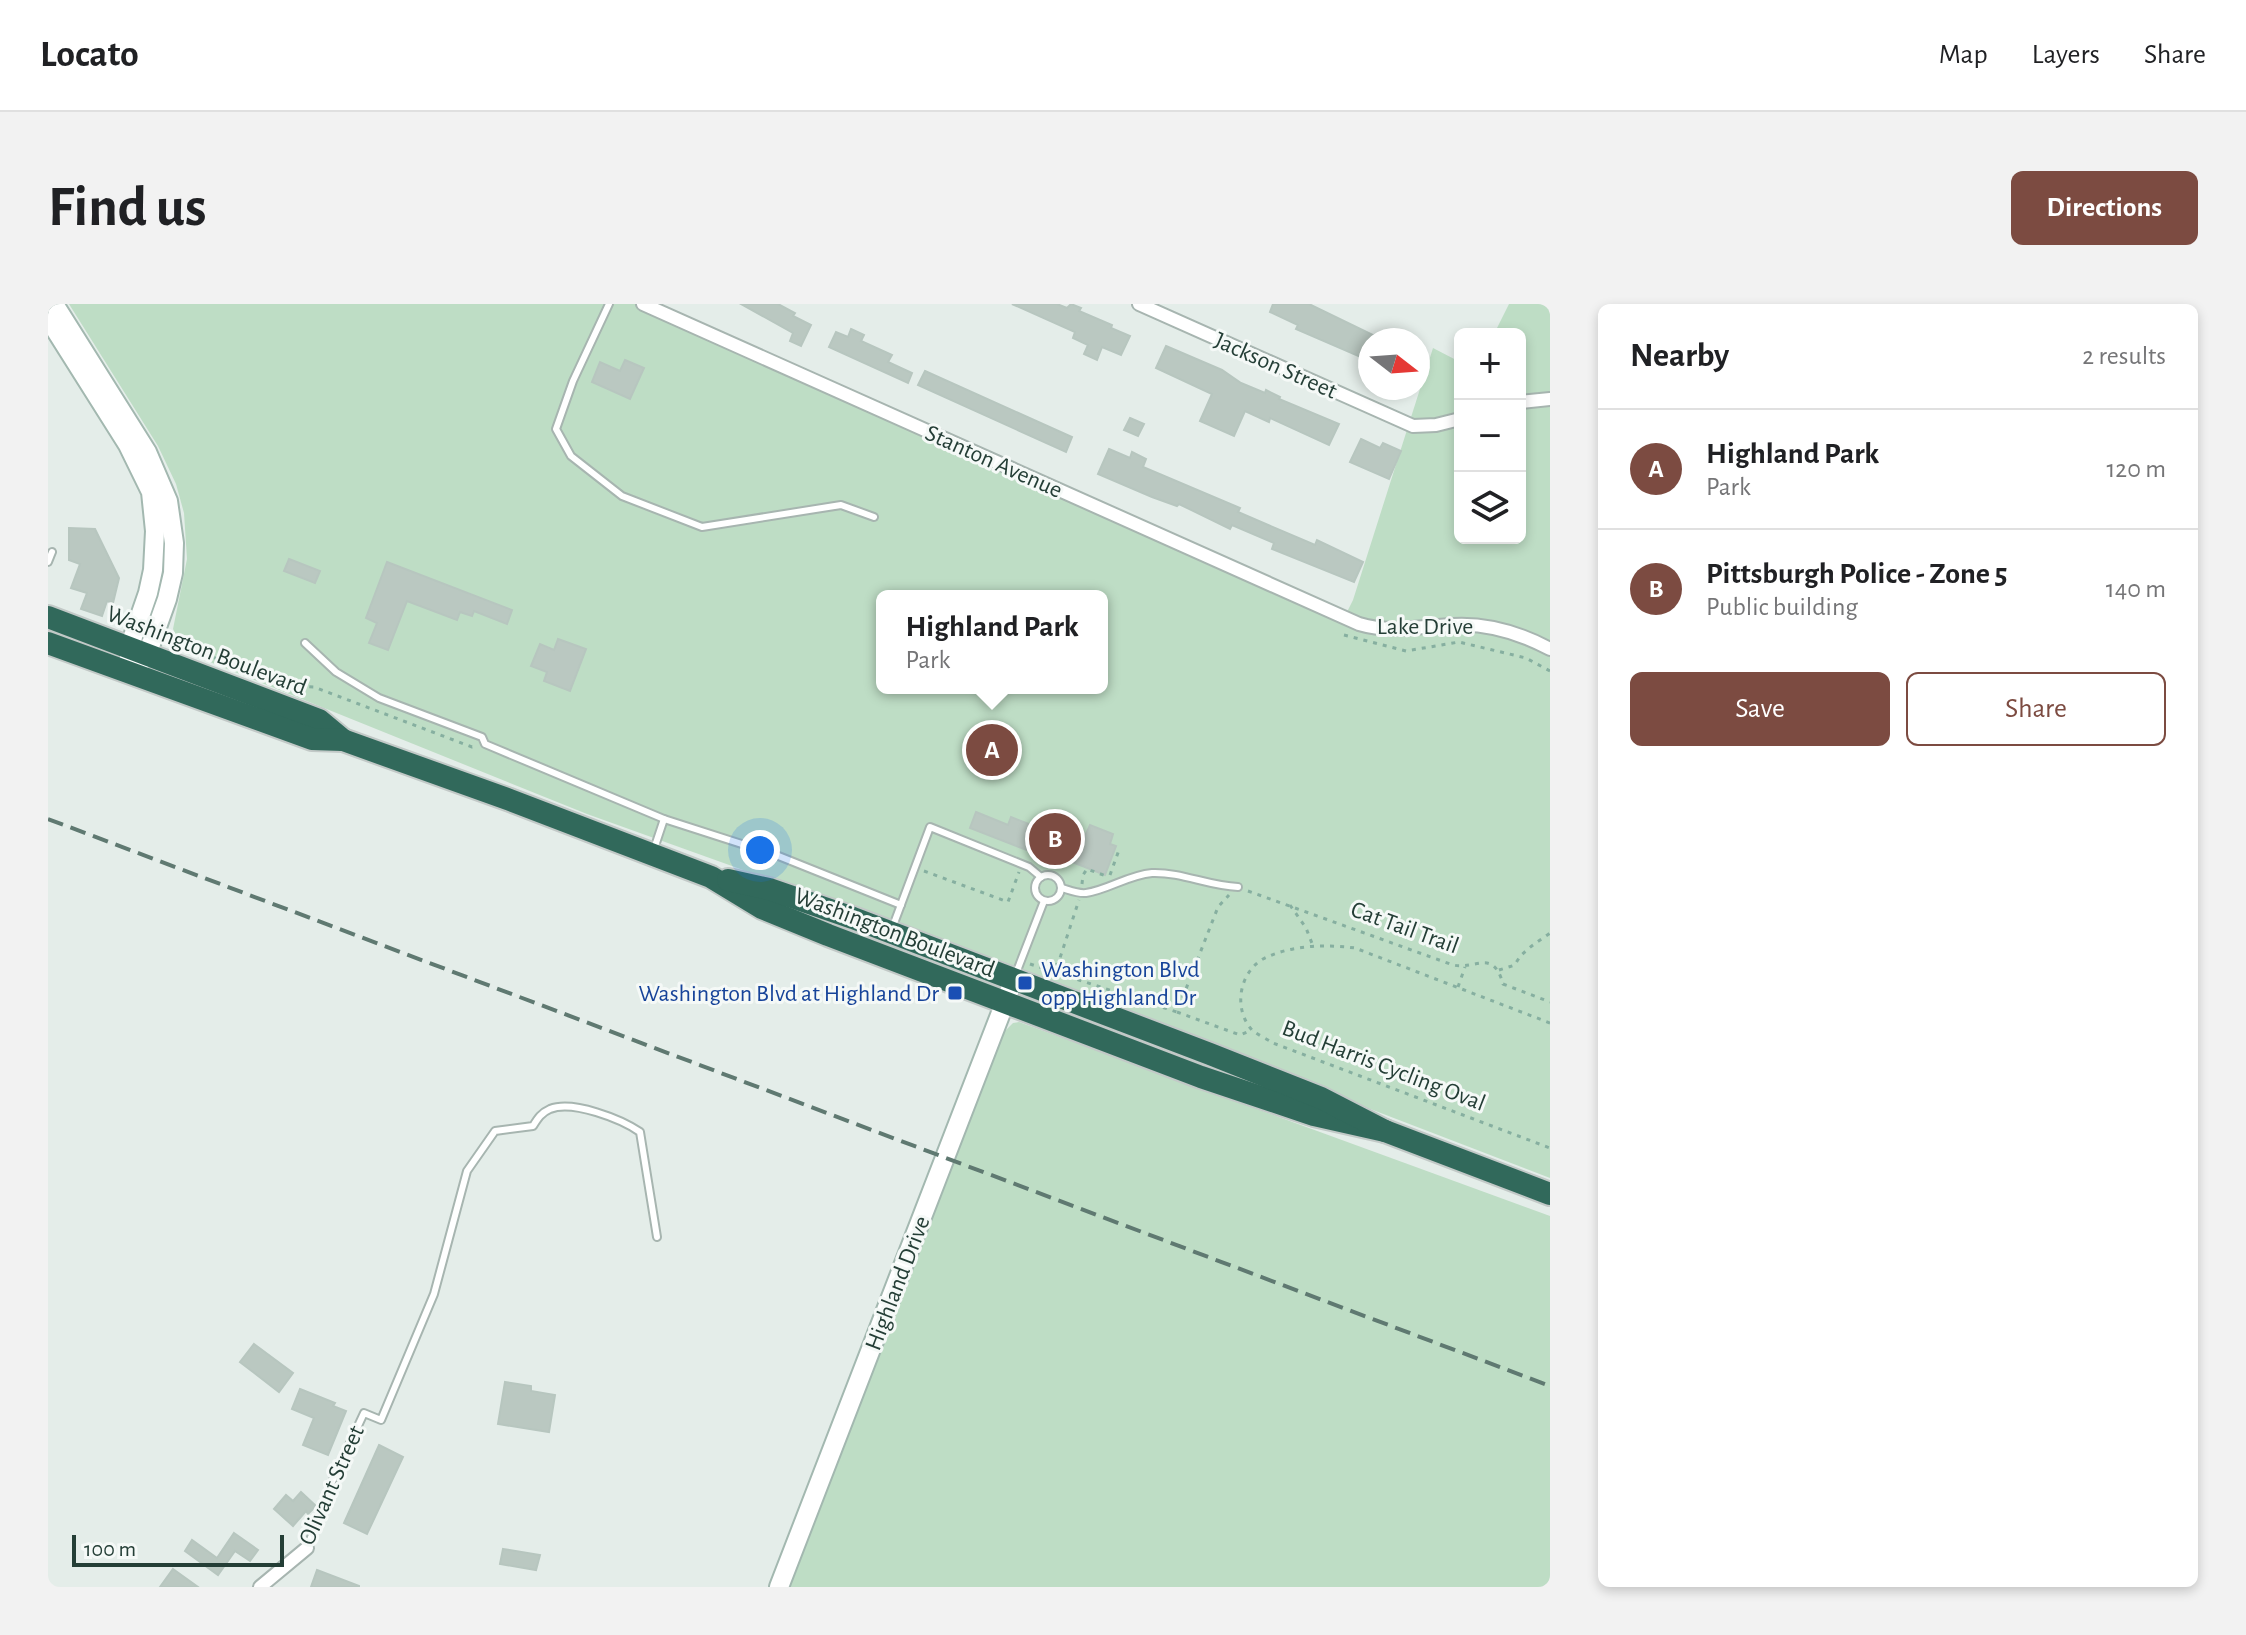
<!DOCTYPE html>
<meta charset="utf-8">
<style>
body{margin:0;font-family:"Alegreya Sans",sans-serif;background:#f2f2f2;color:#202124}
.controls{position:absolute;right:24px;top:24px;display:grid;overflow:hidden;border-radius:12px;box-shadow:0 4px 12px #0003}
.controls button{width:72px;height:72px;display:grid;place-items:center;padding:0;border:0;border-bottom:2px solid #e0e0e0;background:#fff;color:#202124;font:40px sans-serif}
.compass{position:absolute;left:1310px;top:24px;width:72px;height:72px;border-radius:50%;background:#fff;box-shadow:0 4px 12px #0003;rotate:107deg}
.scale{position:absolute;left:24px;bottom:20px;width:212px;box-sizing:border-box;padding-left:8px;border:4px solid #243e36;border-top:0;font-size:22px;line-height:28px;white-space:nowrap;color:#243e36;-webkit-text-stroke:6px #f5f9f7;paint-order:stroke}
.you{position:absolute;left:712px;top:546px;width:28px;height:28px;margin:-20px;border:6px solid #fff;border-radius:50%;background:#1a73e8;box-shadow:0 0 0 12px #1a73e833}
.badge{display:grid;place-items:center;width:52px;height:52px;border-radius:50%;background:#7c4b41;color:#fff;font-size:26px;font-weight:700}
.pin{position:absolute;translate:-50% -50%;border:4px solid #fff;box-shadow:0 2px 8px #0006}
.popup{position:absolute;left:828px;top:286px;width:232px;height:104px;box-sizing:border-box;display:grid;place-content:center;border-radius:12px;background:#fff;filter:drop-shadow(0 2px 6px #0005);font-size:26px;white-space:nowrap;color:#757577}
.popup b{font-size:30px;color:#202124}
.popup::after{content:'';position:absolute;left:50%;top:100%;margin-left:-16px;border:16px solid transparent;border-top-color:#fff}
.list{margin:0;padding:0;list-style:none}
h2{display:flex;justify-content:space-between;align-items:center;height:104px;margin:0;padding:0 32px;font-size:34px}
h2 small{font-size:26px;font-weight:400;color:#757577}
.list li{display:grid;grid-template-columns:52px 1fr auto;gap:24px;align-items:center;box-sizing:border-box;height:120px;padding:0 32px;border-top:2px solid #e0e0e0}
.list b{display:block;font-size:30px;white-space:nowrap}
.list p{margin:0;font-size:26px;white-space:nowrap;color:#757577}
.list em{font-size:26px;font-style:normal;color:#757577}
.actions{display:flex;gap:16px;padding:24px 32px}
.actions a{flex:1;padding:18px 0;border:2px solid #7c4b41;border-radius:12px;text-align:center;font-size:28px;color:#7c4b41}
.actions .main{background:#7c4b41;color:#fff}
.icon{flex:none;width:44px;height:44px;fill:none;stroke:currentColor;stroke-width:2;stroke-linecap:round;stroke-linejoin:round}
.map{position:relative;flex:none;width:1502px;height:1283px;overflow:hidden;border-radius:12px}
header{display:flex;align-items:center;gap:48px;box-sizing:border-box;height:112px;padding:0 40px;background:#fff;border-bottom:2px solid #e0e0e0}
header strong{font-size:38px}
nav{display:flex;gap:44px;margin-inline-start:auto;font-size:28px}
.intro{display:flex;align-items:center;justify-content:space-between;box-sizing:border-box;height:192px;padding:0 48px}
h1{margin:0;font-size:56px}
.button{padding:20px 36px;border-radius:12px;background:#7c4b41;color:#fff;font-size:28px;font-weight:700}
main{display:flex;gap:48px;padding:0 48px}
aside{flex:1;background:#fff;border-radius:12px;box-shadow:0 4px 12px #0003}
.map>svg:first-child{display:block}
</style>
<header>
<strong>Locato</strong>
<nav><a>Map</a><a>Layers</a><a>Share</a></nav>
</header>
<div class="intro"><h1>Find us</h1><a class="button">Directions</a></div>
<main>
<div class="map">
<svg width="1502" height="1283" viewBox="0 0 1502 1283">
<rect width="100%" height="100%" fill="#e4ede9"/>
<g fill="#beddc5" fill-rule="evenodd">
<path d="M21,0H595L1296,314L1305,296L1385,44L1412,58V234H1472V30H1446L1461,0H1502V874L754,587L539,510L147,352L131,337L125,325L139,255L136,209L128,180L110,142ZM834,292H1054V384H834Z"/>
<path d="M971,718L1502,912V1283H742L955,729L965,719Z"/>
</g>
<g fill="#bac8c1" stroke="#b7c6bf" stroke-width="2">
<path d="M693,0H730L747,9L745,12L763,21L753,42L742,37L745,29Z"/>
<path d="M964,0H1009L1019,4L1023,0L1033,4L1031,7L1064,21L1063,24L1082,32L1073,51L1054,43L1049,56L1036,50L1040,41L1025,34L1027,28Z"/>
<path d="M1225,0H1261L1335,36H1322V57L1248,25L1250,21L1222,8Z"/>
<path d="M803,25L816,31L813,37L844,51L840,58L864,69L860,79L781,43L788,28L800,33Z"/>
<path d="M1118,42L1174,66L1193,79L1217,89L1218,86L1232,93L1231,95L1291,120L1281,141L1222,114L1221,118L1197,107L1186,132L1152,117L1164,90L1108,64Z"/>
<path d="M577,56L596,64L582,95L544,78L552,58L572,67Z"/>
<path d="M877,67L1024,133L1018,148L870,81Z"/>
<path d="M1082,114L1096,120L1090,132L1076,126Z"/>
<path d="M1313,135L1332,144L1335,139L1353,147L1341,175L1302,158Z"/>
<path d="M1061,145L1082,154L1084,148L1098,155L1095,163L1192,204L1190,208L1267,241L1269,236L1315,258L1306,278L1224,245L1226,239L1184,221L1182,225L1131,200L1129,202L1104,193L1050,170Z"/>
<path d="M21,224L47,225L71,274L65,299L59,297L54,312L33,305L39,289L23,284L32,260L21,256Z"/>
<path d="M241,255L272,267L267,279L236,267Z"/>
<path d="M339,258L464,306L459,320L426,307L424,312L412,308L409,316L359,297L340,346L321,339L329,319L318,314Z"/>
<path d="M510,335L538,345L522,387L496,377L499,368L483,362L492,340L506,346Z"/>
<path d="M928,508L960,521L963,513L991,524L995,514L1038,530L1042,521L1065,530L1062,540L1068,542L1057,571L986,543L984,548L922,524Z"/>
<path d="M206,1040L245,1069L231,1088L192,1058Z"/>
<path d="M457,1078L483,1082V1087L507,1091L501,1128L450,1120Z"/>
<path d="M252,1085L287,1099L285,1102L298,1107L280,1151L255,1141L266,1114L244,1105Z"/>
<path d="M331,1141L355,1153L319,1230L296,1219Z"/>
<path d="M253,1188L268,1202L260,1210L258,1207L245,1222L226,1205L238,1191L245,1197Z"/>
<path d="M186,1229L210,1246L202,1257L187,1247L170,1271L137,1247L144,1236L169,1254Z"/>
<path d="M455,1245L492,1251L488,1266L452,1260Z"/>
<path d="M125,1265L150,1283H112Z"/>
<path d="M269,1266L311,1282V1283H263Z"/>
</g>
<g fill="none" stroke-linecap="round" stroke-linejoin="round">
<g stroke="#a7b5b0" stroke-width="10">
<g id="lane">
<path d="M561,0L525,77L508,125L523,152L574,192L654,223L793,201L826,213"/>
<path d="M0,258L4,248"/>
<path d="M257,339L288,368L331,394L434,433L437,440L616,515L728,551L853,601"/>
<path d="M606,545L616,515"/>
<circle cx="1000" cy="584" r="13"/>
<path d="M1014,584C1021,586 1030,590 1038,589C1060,586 1080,571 1104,569C1134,568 1160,582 1190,583"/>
<path d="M845,622L882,523L981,563L993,573"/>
<path d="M967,672L996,597"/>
<path d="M259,1244L283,1180L316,1109L333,1116L386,990L419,867L447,827L485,822C490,814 493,809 502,805C525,796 573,815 592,828L609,933"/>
</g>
</g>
<g stroke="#a7b5b0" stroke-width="16">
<g id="street">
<path d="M595,0L1311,320C1345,330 1371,322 1405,321C1439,319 1472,329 1502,345"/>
<path d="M1091,0L1365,122L1388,121L1412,115"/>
<path d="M1472,98L1502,95"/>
<path d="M212,1283L259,1244"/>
</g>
</g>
<g stroke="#a3b8b0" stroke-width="22">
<g id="secondary">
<path d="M6,0L99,148L120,197L126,239L125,269L119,295L99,351L92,359"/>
<path d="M0,14L80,141L103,188L107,227L105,266L100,289L81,344V355"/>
<path d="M731,1283L966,675"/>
</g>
</g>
<g stroke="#c2c9c7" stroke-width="26">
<g id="highway">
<path d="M0,313L271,416L295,436"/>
<path d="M0,339L264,435L295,436L462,496L663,573L714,604L780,631L1153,773L1266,811L1337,827"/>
<path d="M680,576L721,585L805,614L1162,750L1273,794L1337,827L1502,890"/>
</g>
</g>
<g stroke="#86afa0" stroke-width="3" stroke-dasharray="4 6" stroke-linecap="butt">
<path d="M1296,331L1358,347L1411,338L1478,354L1502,367"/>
<path d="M119,337L247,382L266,383L424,443L428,442"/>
<path d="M876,567L960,598L971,568"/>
<path d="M1062,571L1072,543"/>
<path d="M1034,580L1035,571L1039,565L1058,572"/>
<path d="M1200,587L1405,661C1428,666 1445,644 1455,680L1502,698"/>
<path d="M1242,601L1258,624L1265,642"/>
<path d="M982,660L1129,708L1170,603L1181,591"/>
<path d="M1451,666L1467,661C1474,646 1489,639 1502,629"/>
<path d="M1001,668L1003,663L1010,660L1031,596"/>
<path d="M1410,683L1417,663"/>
<path d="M1129,708L1192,731L1204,726"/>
<path d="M1502,719L1307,644C1277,640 1242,641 1215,655C1191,669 1185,705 1204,726C1210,731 1219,735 1225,739L1502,844"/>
</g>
<use href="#lane" stroke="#fff" stroke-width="6"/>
<use href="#street" stroke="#fff" stroke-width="12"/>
<use href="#secondary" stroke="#fff" stroke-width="18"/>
<use href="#highway" stroke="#31695b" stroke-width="22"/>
<path stroke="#5f7971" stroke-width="4" stroke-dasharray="16 8" stroke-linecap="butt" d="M0,515L1502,1082"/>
</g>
<g fill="#1a4fb4" stroke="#f5f9f7" stroke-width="3">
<rect x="969" y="671" width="16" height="16" rx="4"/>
<rect x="899" y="681" width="16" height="16" rx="4"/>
</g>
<g text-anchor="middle" stroke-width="6" stroke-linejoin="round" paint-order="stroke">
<g font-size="24" fill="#243e36" stroke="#f5f9f7">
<text transform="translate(1228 61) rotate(24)" y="8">Jackson Street</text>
<text transform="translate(946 157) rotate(24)" y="8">Stanton Avenue</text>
<text x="1377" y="330">Lake Drive</text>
<text transform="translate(159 346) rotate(21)" y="8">Washington Boulevard</text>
<text transform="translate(1357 623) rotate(20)" y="8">Cat Tail Trail</text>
<text transform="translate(847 628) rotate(21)" y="8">Washington Boulevard</text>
<text transform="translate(1336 761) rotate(21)" y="8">Bud Harris Cycling Oval</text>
<text transform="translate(849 979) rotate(-69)" y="8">Highland Drive</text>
<text transform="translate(283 1181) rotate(-66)" y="8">Olivant Street</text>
</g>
<g font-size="24" fill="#164399" stroke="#f5f9f7" text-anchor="start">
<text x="993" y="673">Washington Blvd<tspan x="993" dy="28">opp Highland Dr</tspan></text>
<text x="891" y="697" text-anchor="end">Washington Blvd at Highland Dr</text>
</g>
</g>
</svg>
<div class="controls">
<button>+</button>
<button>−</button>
<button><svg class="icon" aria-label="layers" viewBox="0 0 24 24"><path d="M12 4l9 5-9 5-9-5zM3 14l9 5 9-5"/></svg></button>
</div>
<svg class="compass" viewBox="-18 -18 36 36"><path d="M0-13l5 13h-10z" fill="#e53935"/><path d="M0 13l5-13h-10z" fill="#757577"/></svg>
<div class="scale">100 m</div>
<div class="you"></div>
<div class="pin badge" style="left:944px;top:446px">A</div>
<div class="popup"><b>Highland Park</b>Park</div>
<div class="pin badge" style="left:1007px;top:535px">B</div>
</div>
<aside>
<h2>Nearby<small>2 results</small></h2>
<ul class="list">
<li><span class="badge">A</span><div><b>Highland Park</b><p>Park</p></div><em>120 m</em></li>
<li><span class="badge">B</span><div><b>Pittsburgh Police - Zone 5</b><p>Public building</p></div><em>140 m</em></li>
</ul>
<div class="actions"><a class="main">Save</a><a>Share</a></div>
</aside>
</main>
